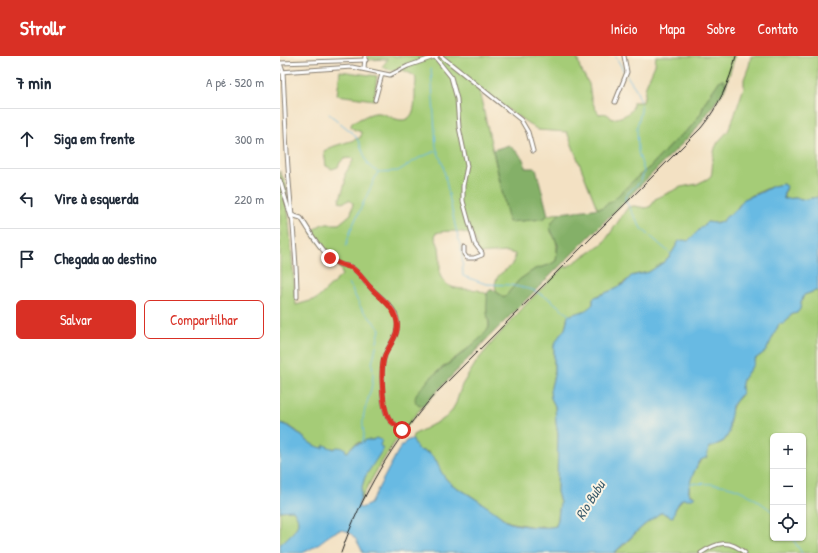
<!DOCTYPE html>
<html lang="pt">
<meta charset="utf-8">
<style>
body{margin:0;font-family:"Patrick Hand",sans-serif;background:#f6f6f7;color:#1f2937}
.controls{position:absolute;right:12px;bottom:12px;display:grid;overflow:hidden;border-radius:6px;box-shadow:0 1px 3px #0004}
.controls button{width:36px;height:36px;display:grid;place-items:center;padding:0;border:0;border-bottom:1px solid #e0e1e3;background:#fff;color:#1f2937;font:20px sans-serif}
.stop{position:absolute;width:12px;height:12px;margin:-9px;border:3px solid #d93025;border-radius:50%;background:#fff}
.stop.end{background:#d93025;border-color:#fff;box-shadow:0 1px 4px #0008}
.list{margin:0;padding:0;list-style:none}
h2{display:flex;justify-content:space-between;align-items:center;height:52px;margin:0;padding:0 16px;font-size:17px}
h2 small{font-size:13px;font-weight:400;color:#747a83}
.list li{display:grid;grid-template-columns:26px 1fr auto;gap:12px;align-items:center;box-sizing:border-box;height:60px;padding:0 16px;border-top:1px solid #e0e1e3}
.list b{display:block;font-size:15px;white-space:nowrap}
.list em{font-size:13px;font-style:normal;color:#747a83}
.actions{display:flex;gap:8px;padding:12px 16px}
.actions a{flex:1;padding:9px 0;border:1px solid #d93025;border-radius:6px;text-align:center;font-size:14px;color:#d93025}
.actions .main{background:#d93025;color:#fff}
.icon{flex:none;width:22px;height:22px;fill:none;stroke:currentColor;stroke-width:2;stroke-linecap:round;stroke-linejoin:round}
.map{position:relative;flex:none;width:538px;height:497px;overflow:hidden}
header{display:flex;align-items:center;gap:24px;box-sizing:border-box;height:56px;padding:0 20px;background:#d93025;color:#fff}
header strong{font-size:19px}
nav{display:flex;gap:22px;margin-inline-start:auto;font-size:14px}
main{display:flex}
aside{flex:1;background:#fff}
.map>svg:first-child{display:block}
</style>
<header>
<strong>Strollr</strong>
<nav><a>Início</a><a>Mapa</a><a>Sobre</a><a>Contato</a></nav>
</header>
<main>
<aside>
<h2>7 min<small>A pé · 520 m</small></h2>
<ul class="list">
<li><svg class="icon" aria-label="ahead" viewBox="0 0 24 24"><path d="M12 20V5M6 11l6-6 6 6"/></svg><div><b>Siga em frente</b></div><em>300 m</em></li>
<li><svg class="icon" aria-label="left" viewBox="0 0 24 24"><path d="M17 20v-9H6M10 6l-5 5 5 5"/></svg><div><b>Vire à esquerda</b></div><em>220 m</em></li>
<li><svg class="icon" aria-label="arrive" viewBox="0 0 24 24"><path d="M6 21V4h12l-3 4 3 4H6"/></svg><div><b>Chegada ao destino</b></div></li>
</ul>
<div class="actions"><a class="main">Salvar</a><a>Compartilhar</a></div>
</aside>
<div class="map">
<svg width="538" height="497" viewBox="0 0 538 497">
<rect width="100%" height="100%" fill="#fcf5e5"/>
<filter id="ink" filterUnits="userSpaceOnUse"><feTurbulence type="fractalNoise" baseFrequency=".025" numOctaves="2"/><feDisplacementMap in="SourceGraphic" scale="8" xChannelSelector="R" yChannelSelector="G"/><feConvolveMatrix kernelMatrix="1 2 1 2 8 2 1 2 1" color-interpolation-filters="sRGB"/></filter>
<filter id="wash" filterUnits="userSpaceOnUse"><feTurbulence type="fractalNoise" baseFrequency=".012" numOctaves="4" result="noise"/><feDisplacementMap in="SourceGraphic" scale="16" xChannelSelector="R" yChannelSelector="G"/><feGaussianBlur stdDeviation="0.9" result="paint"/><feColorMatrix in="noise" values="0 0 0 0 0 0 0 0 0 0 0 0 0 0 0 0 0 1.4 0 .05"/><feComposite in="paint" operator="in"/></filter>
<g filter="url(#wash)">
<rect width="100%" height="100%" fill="#f3e1c3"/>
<g fill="#a5cc77" stroke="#60744a" fill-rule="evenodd">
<path d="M87,0H297L300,12L309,28L311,42L315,52L319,58C325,57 328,57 332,63C342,61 354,58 353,46H363L366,29L375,9L376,0H455L446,30L445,27L440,24L425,46L421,57L411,71L396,83L370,111L356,122L349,130L332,145L321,152H317L287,76L258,74L199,34L229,166L263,163L268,159L280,157L272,166L271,176C279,187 277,192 276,205L269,209L255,213L239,224L224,242L216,235C211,212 235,218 235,198L227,196L198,198C197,193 196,186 194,182C189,174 164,174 156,177L155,181L159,191L160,201V219C167,236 183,232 198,234C201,235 204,237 207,238L208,245L207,256L208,261L209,271L207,275L198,285L158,315L148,324L145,329L136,338L139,349L143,350C117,380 95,414 78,450L81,443V434L85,421L100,395V389L95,383L77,387L71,391L68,396H66L65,393L50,392L44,389L43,392C29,391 23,378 12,372C9,369 4,368 0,367V115L6,129L16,249L37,243L62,219L61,214L33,179L32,175L42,168H59L71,158L73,147L69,144L62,147L59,145L65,128V118L74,103C65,101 61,103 58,111L52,113L46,110L44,95C55,88 69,87 81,81V76L73,73L71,70L72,66C80,64 87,58 95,57C103,56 109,61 116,63C135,69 135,48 135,36C135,30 137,26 135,20L123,14L116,15L110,14L102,11L108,3L86,4Z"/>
<path d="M471,0H538V141L521,144L516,142L504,143V137L507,133L503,128L493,130L468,141L459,149L456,154L446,161L443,165L435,167L427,166L408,185H399L390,200L384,206L369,216L354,219L335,233L315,241L313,243V248L309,253L299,258H293L287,263L285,273L274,289V319L270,335L271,342L275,350L276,367L278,378L277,436L280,446L278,462L276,470L265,472L262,470L254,471L229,466L190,439L171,428L161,417L157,405L148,396L138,394L136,391L132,383L133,379L165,362L171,356L176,347L182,329L197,305L216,282L249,245L284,211H287L323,188L348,151L354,150L366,152L371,150L375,143L401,131L417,128L427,123L431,120L432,115L433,101L435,92L438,86L448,75L454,61L464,31V23L469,10Z"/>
<path d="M60,15L97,20L94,44L57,39Z"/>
<path d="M538,234V497H334C344,491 373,457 382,457C384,457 385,458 387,459L395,454L402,443L410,442L413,440L409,437C409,424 415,411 423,402C426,398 427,394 430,391C434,388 441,388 444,385C455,373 443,355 461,340V332L463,323L473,309L475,303L486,295L499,268L508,264L512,258L517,257L520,253L521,246L524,239ZM493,380H523V482H493Z"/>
<path d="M9,453L13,454C26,470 10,478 0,489V455Z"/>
</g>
<g fill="#84b068" stroke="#506642">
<path d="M440,24H444L446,30L444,35L414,76L206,284L143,350L136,347C132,336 144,332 148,324C159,314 207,281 209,271C210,265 207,261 207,256C206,249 208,243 207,237L210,234H214L224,242L239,224L255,213L269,209L276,205L278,189L270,172L272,166L280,157L321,152L332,145L356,122L370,111L396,83L411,71L421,57L425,46Z"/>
<path d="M229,89C236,95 246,102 245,112H256L268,159L263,163L229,166L213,94Z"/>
</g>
<path fill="#68bae3" stroke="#426b80" d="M503,128L507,130C506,135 502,137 504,143L516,142L521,144L538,141V234L524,239L521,246L520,253L517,257L512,258L504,268H499L486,295L475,303L473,309L463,323L461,332L462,337L452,350L451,359L449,367V377L447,380L444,385L429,392L427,401L419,405C415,415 407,428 409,439L415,441L413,443H402L396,451L393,461C388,461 385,456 380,457L363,470L334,497H83C63,451 48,488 22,497C16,497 7,497 0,497V489C10,478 26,470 13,454L0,455V367C18,371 27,391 43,392L44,389L54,393L57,391L65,392L66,396H68C74,385 80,390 86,384H93L96,382L102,384L100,389L103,393L85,421L81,434V440L78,451L81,452L90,448L118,395L126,385L132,383L138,394C162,398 154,413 170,427C176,432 184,435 191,440C200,446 210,452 219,459C222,461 225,465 228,466C237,470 268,473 276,470L278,463L280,446L277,436L278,378L276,367L275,350L271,342L270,335L274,319V289L281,277L285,273L288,260C298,255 304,258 313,248V243L315,241L335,233L345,227L351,220L369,216L384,206L390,200L399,185L403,184L408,185L427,166L435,167L443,165L446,161L456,154L464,143L482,136L493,130Z"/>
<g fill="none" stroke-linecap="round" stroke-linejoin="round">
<g stroke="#68bae3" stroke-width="1">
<path d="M336,1L345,17"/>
<path d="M151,13L156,91L163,109L175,169L182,196L183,220L206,228L230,229L253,234L271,244L290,260"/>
<path d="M347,20L356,33L361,48V55L357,71L358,96L364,115L361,125L346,139L345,144L361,172L391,198"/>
<path d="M49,58L74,78L79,86L88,109L98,116L118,115L139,102L156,95"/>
<path d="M66,190L71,173L98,116"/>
<path d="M69,227L81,252L100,273L92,308L93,314"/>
<path d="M82,387C86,379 82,372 83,363C85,347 94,333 93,316"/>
<path d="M409,427C422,428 435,427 447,430C463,433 480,446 493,456"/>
<path d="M512,482L522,497"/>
</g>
</g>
</g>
<g filter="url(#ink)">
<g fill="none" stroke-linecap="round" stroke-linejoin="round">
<g stroke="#887e70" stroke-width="5">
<g id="street">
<path d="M161,0L241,64L248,76L253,95"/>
<path d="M155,1L171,21L177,43L179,71L187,110L183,130V145L195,188L202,197V199L194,202H187L184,198V191"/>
<path d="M0,7L3,16C5,52 6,89 9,125C12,164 17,202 17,241"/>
<path d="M0,7L86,4"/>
<path d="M84,13L85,0"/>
<path d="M0,16L72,11L110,19L128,10L157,0"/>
<path d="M95,44L102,18"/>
<path d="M335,46L347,16L344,0"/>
<path d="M0,124L11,161"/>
<path d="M11,159L21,162C31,177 36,188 49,201C52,203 56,207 59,208C63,210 67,209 71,211C79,216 83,224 90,231C98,240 114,249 117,263C120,278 110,287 105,299C100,311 101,354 110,364C113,368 118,370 122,374"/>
<path d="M421,497C437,486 449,483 465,497"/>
</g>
</g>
<use href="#street" stroke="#fff" stroke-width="3"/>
<path stroke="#1c1c1c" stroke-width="1" d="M61,497C81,439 113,386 154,339L421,72C439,50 449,27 456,0"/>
</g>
</g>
<g fill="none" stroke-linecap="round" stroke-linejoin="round" filter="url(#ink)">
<path stroke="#d93025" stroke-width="5" d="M50,202C53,204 56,207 60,208C64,210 68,210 72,212C80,217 84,225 91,232C99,241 112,249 116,262C121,276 111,287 105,299C100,311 102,354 110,364C113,368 118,370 122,374"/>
</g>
<g text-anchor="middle" stroke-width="4" stroke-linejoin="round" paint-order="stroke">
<g font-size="14" font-style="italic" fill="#3a5b6c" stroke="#fcf5e5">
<text transform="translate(310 444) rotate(-58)" y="5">Rio Bubu</text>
</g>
</g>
</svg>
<div class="controls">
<button>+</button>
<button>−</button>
<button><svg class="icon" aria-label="locate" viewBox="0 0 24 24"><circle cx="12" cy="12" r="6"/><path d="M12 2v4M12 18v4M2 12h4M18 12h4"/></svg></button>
</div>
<div class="stop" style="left:122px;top:374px"></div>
<div class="stop end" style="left:50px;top:202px"></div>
</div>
</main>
